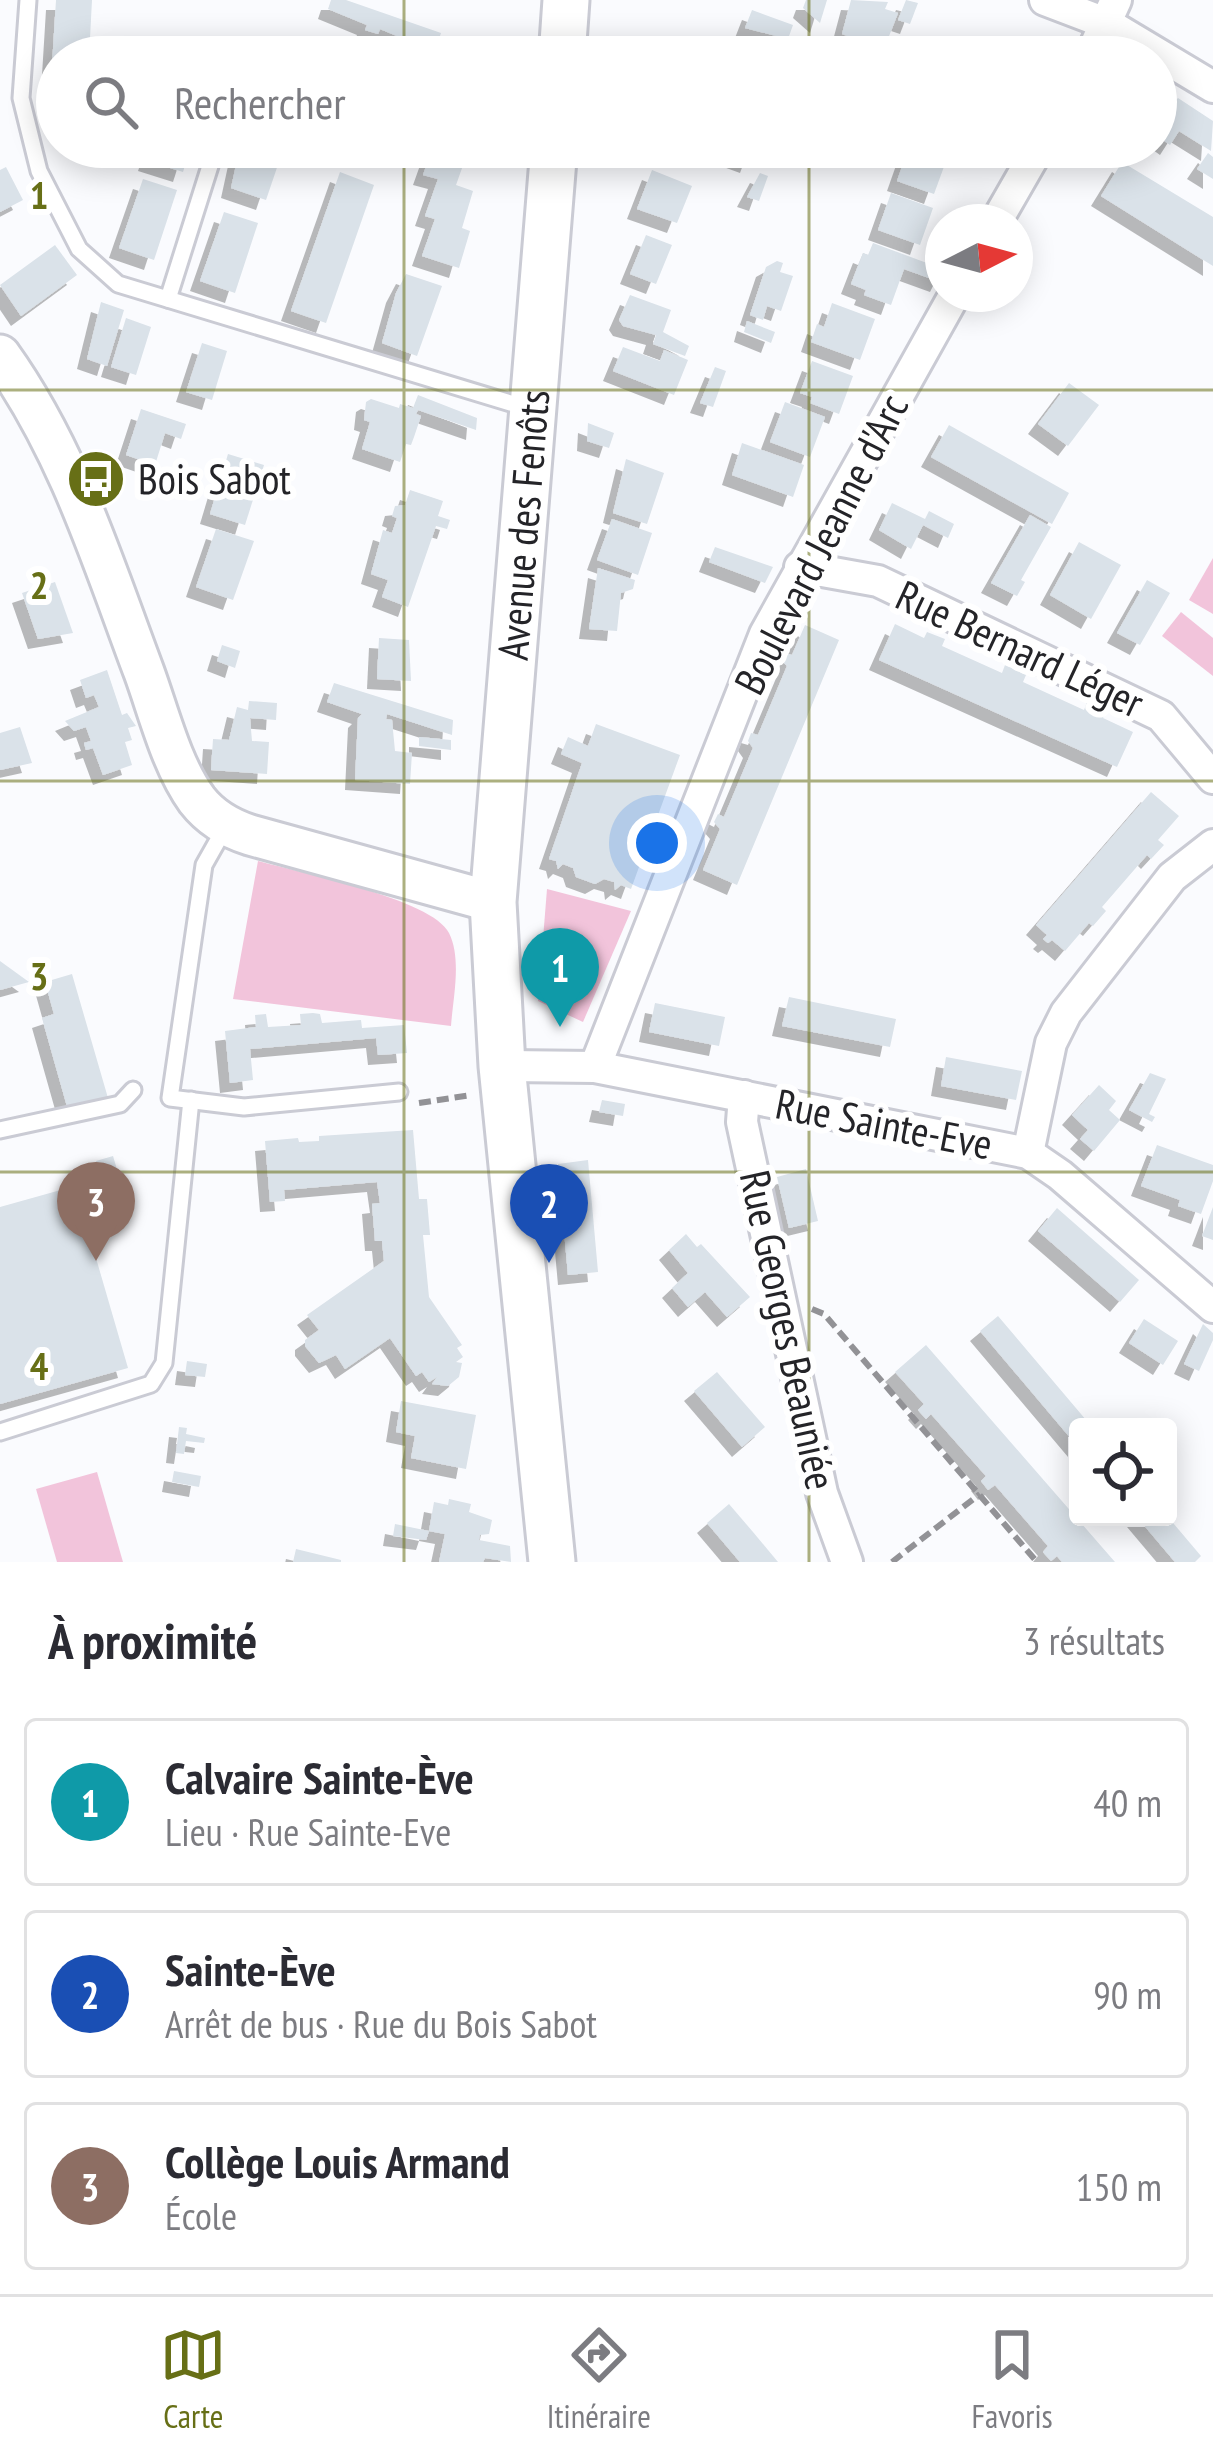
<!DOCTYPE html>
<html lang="fr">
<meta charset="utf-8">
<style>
body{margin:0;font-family:"PT Sans Narrow",sans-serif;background:#f2f2f3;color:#2b2b33}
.controls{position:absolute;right:36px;bottom:36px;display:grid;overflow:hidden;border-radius:12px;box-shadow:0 6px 30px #0003}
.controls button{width:108px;height:108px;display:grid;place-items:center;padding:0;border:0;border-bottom:3px solid #e1e1e2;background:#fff;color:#2b2b33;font:60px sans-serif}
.compass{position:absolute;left:925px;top:204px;width:108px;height:108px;border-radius:50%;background:#fff;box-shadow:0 6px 30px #0003;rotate:84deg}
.you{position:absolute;left:657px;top:843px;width:42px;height:42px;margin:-30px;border:9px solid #fff;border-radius:50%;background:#1a73e8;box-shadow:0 0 0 18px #1a73e833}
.badge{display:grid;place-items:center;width:78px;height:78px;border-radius:50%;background:#676f16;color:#fff;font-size:39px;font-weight:700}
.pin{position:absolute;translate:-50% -99px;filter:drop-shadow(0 3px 6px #0008)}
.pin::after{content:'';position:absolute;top:63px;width:42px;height:36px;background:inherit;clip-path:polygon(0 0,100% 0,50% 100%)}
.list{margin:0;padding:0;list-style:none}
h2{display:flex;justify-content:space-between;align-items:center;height:156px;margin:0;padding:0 48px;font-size:51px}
h2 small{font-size:39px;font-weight:400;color:#7c7c81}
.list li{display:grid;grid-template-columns:78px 1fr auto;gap:36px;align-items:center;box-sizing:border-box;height:168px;margin:0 24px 24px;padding:0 24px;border:3px solid #e1e1e2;border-radius:12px}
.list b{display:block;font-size:45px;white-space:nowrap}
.list p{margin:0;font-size:39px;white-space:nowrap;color:#7c7c81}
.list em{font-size:39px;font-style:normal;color:#7c7c81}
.icon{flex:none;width:66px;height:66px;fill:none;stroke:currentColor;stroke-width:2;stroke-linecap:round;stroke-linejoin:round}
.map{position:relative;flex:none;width:1213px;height:1562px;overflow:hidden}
.search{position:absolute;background:#fff;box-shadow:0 6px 30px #0003;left:36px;right:36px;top:36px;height:132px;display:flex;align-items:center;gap:30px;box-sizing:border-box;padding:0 42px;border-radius:66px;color:#7c7c81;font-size:45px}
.sheet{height:732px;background:#fff}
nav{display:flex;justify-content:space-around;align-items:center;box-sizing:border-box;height:168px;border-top:3px solid #e1e1e2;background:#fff;font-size:33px;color:#7c7c81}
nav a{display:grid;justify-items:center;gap:6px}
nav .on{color:#676f16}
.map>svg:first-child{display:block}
</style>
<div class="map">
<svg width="1213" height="1562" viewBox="0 0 1213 1562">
<defs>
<filter id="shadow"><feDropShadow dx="-10" dy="10" stdDeviation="0" flood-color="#0004"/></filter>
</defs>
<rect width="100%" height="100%" fill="#fafbfe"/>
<g fill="#f2c4db">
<path d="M1213,558V614L1189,600Z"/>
<path d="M1181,612L1213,638V676L1162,636Z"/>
<path d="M258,861C297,872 433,899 449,933C462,959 453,998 451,1026L233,999Z"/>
<path d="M547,889L631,911L583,1022L538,1001Z"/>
<path d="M97,1472L123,1562H57L36,1489Z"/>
</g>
<g fill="#dae2e9" filter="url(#shadow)">
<path d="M56,0H92L89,57H57V65H52Z"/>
<path d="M331,0H346L441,33L433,57H390L397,36L380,29L378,34L365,30L367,25L328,9Z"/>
<path d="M806,0H827L820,23L803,8Z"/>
<path d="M851,0L888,2L885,9L898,13L886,44L920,57H882L885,50L842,34Z"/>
<path d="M906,0L918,3L910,24L898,20Z"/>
<path d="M752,10L793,25L788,39L745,28Z"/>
<path d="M1178,98L1213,121L1211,151L1179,131L1170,145L1156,135L1163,121L1158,118Z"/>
<path d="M153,147H191L183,172L148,161Z"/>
<path d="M240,147H284L266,200L231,188Z"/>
<path d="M433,147L466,157L456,185L473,191L462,228L470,231L459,268L422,256L435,219L425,216L438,179L423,175Z"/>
<path d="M645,147H675L673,156Z"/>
<path d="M706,147H756L750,163Z"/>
<path d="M909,147H933L949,153L934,194L897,181Z"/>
<path d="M1208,153L1213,157V179L1197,169Z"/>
<path d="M1122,162L1213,217V266L1101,196Z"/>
<path d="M6,167L23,200L0,212V170Z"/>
<path d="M652,170L692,186L677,223L637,209Z"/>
<path d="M340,172L374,185L326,323L291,311Z"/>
<path d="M760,173L768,176L759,201L747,197Z"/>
<path d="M143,179L177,190L154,260L119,248Z"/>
<path d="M891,193L933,208L920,245L878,230Z"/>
<path d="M224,212L258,223L235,293L200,281Z"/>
<path d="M646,235L672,245L656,284L630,274Z"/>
<path d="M873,243L943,269V276L940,282L904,269L891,305L864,295L866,290L851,284L863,253L868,255Z"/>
<path d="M55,245L77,275L21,316L0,285Z"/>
<path d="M777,261L783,263L780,272L793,276L781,311L767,306L763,320L750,315L766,267Z"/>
<path d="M406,274L442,286L417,356L382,343L396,293Z"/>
<path d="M630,295L671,310L663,332L689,346L685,356L653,344L656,335L623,326L619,320Z"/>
<path d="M101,302L124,310L107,366L87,359Z"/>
<path d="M832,303L875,319L860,360L811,342L817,324L824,327Z"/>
<path d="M126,318L151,327L136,375L111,367Z"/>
<path d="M747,321L775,332L771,343L744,332Z"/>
<path d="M202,343L227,351L212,400L186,392Z"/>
<path d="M623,347L660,361L664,350L688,360L674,395L613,371Z"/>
<path d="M812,361L853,376L839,414L810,403L812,397L800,393Z"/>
<path d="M715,367L726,371L713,407L700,403Z"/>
<path d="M1069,383L1099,405L1068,446L1038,424Z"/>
<path d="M418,395L477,418L476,430L418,410L416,414L421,416L414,437L411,445L406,444L400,462L362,449L370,422L364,420L366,402L371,399L399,408L400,404L413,408Z"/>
<path d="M785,402L825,417L810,457L770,442Z"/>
<path d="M141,409L186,424L181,439L165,433L155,465L126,455Z"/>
<path d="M588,423L614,433L609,448L587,441Z"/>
<path d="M949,425L1069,493L1052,524L931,457Z"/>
<path d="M742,443L804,465L793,497L732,475Z"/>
<path d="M228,454L264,465L245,525L210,514Z"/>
<path d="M626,459L664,473L647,524L613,513Z"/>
<path d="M410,490L443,501L438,516L450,520L447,529L436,526L408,607L382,597L388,580L371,574L383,530L392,533L397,518L392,516L395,506L405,505Z"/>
<path d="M892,503L925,519L929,511L954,524L948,538L923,525L911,549L879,530Z"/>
<path d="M1030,515L1051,527L1021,580L1025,582L1017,596L991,583Z"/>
<path d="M612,519L652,533L638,575L597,560Z"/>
<path d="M216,529L254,541L233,600L196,587Z"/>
<path d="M1079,542L1121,565L1091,619L1050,595Z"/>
<path d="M715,547L773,567L765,583L709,562Z"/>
<path d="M598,568L635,580L633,589L621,593L617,631L589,629Z"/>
<path d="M1147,580L1170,593L1140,645L1117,633Z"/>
<path d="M55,582L73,633L38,639L22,593Z"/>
<path d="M895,624L924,638L927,632L945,639L942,646L1002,673L1005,665L1026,675L1023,682L1084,710L1087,702L1106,711L1103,718L1133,732L1117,767L879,660Z"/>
<path d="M805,625L839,640L737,885L703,870L720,829L714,822L718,814L724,817L753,748L748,741L751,733L758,735L787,666L781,660L784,653L792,655Z"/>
<path d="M379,638L409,640L411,681L377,679Z"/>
<path d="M222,645L240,651L235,668L217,661Z"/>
<path d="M107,670L122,715L127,713L136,726L128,728L132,740L125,742L132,765L103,775L93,748L86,750L84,743L91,741L86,727L74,731L65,721L99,707L94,695L86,698L80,680Z"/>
<path d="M334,683L453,720L452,735L387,714L386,719L392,720L395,751L412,753L410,784L355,780L358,718L362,714L327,702Z"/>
<path d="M249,701L277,703L276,720L250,718L252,741L269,742L267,774L211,770L213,739L229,740L237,707L248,710Z"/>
<path d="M596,724L680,755L631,889L621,885L615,890L614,882L604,879L595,884L576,877L573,868L563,864L558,869L556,861L549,859L582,763L561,754L568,737L588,746Z"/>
<path d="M20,727L32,763L0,770V733Z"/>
<path d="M419,737L451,740V750L419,746Z"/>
<path d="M1151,792L1179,816L1158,840L1164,845L1151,859L1147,855L1102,907L1106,911L1093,926L1089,923L1065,951L1052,940L1048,943L1043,939L1047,935L1036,925Z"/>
<path d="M0,961L29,982L0,990Z"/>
<path d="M72,974L108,1098L68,1110L42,1018L54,1014L45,982Z"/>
<path d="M789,997L896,1019L890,1047L782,1026Z"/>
<path d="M655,1003L725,1017L719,1046L649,1032Z"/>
<path d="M313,1013L320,1014L322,1023L361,1020L362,1028L404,1025L407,1053L378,1055L376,1038L250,1049L253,1080L230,1083L225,1031L256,1027L255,1015L266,1014L268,1027L301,1025L300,1014Z"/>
<path d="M946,1057L1022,1071L1016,1100L941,1086Z"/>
<path d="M1150,1073L1166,1079L1149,1114L1155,1117L1152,1122L1129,1110Z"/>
<path d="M1099,1085L1116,1101L1109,1110L1120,1120L1094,1151L1080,1139L1088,1130L1072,1115Z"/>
<path d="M602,1100L625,1104L623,1116L599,1112Z"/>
<path d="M413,1130L419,1199H427L430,1235H423L429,1297L462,1345L457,1348L463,1357L456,1362L462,1363L459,1377L448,1386L432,1384L437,1377L429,1382L422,1372L416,1376L390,1338L345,1369L336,1355L319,1363L305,1346V1340L319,1330L307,1315L384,1261L382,1241H375L372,1204L380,1203L377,1182L284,1190L285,1201L270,1202L265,1141L298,1138L299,1142L319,1141V1136Z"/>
<path d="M1157,1145L1213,1165V1181L1201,1214L1178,1206L1180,1200L1141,1186Z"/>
<path d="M113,1156L119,1176L102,1180L96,1161Z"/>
<path d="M588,1160L598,1272L568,1275L558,1164Z"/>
<path d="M806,1169L818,1221L789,1228L777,1177Z"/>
<path d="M75,1186L128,1368L0,1404V1207Z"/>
<path d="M1213,1207V1240L1202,1236Z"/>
<path d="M1057,1208L1139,1280L1120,1302L1038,1231Z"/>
<path d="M686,1234L697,1247L701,1244L750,1297L727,1317L705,1292L688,1307L672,1288L688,1273L669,1250Z"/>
<path d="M998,1316L1092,1427H1078V1447L980,1331Z"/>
<path d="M1144,1319L1178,1341L1163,1365L1129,1343Z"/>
<path d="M1203,1324L1213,1333V1340L1199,1371L1184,1364Z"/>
<path d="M926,1345L1115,1562H1062L1057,1556L1051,1561L1043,1552L1048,1546L995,1485L988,1490L981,1481L986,1476L931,1414L926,1419L918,1410L924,1404L895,1372Z"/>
<path d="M187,1361L207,1364L205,1377L185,1375Z"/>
<path d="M717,1372L765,1427L742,1447L694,1391Z"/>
<path d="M401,1401L476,1415L466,1469L411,1458L415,1436L396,1432Z"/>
<path d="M179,1427L187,1428L186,1434L205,1438L204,1443L186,1441L184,1454L176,1453Z"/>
<path d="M174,1471L201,1476L199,1487L172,1482Z"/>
<path d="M449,1499L471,1504L469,1512L492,1520L489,1534L480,1535L479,1540L510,1546L511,1562L485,1558L483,1562H439L445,1534L429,1531L426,1540L393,1536L395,1524L429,1531L434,1502L448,1505Z"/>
<path d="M729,1504L753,1532L778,1562H740L707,1523Z"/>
<path d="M1137,1517H1168L1201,1556L1195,1562H1175Z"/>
<path d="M296,1549L341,1560V1562H293Z"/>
</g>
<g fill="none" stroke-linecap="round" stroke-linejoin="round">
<g stroke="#cacbd4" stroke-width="21">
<g id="service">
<path d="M28,0L21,98L39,171L79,249L118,284L527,408"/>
<path d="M168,299L216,147"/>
<path d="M226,826L204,865L170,1098L244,1107L399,1092"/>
<path d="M0,1130L120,1104L133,1090"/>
<path d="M0,1432L151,1384L164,1363L191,1100"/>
</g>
</g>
<g stroke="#cacbd4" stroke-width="36">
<g id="minor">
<path d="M1045,0L1108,24L1213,87"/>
<path d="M1090,57L1116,0"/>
<path d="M996,222L1039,147"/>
<path d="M800,567L878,581L1161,716L1213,778"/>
<path d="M502,1066L595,1067L1028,1153L1060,1175L1213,1307"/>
<path d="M595,1067L765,634L955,294"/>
<path d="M744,1096L742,1122L822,1493L847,1562"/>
<path d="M1028,1153L1051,1043L1066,1013L1172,877L1213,845"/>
</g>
</g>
<g stroke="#cacbd4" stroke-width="45">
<path id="tertiary" d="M0,355C69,451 103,563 144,672C159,713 171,764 197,800C211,818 228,828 250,835L493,902"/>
</g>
<g stroke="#cacbd4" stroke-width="51">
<g id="secondary">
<path d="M562,57L566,0"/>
<path id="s1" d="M552,1562L502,1066L493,902L554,147"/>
</g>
</g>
<g stroke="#929296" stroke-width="6" stroke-dasharray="12 6" stroke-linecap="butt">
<path d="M419,1103L471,1095"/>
<path d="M812,1309L824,1314L1037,1562"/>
<path d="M892,1562L980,1494"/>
</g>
<use href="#service" stroke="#fff" stroke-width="15"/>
<use href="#minor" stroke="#fff" stroke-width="30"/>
<use href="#tertiary" stroke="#fff" stroke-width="39"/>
<use href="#secondary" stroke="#fff" stroke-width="45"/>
</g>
<path fill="none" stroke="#676f16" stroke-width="3" stroke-opacity="0.55" d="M404,0V57M809,0V57M404,147V1562M809,147V1562M0,390H1213M0,781H1213M0,1172H1213"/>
<defs>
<g id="bus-disc" transform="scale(3)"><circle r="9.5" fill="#676f16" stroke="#fff"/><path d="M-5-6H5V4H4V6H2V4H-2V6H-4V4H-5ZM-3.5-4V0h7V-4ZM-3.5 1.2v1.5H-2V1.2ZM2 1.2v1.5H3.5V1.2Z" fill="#fff"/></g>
</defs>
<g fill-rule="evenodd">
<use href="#bus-disc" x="96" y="479"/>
</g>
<g text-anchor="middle" stroke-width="12" stroke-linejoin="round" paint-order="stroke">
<g font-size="42" fill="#242428" stroke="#fff" text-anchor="start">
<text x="138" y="494">Bois Sabot</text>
</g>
<g font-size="42" fill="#242428" stroke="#fff">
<text dy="15" stroke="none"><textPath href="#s1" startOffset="1041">Avenue des Fenôts</textPath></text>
<text transform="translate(821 544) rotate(-63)" y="15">Boulevard Jeanne d'Arc</text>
<text transform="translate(1020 649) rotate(25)" y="15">Rue Bernard Léger</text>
<text transform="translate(884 1124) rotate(11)" y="15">Rue Sainte-Eve</text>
<text transform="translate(788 1330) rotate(78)" y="15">Rue Georges Beauniée</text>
</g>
</g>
<g font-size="39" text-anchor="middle" font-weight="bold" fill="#676f16" stroke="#fff" stroke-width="12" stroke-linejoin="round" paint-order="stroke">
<text x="39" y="209">1</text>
<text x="39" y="599">2</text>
<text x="39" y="990">3</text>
<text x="39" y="1380">4</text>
</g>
</svg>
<div class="controls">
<button><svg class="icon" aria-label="locate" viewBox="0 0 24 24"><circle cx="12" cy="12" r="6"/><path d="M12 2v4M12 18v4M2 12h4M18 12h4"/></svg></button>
</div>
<svg class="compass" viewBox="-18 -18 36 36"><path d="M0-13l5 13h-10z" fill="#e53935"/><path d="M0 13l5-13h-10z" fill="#7c7c81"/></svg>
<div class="you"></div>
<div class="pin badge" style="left:560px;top:1027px;background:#0f9aa8">1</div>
<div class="pin badge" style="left:549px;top:1263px;background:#1a4fb4">2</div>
<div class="pin badge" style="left:96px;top:1261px;background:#8d6e63">3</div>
<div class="search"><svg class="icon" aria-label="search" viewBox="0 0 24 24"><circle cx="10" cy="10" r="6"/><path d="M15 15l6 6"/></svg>Rechercher</div>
</div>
<section class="sheet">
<h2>À proximité<small>3 résultats</small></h2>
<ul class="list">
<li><span class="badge" style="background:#0f9aa8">1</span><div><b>Calvaire Sainte-Ève</b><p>Lieu · Rue Sainte-Eve</p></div><em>40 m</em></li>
<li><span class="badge" style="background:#1a4fb4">2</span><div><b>Sainte-Ève</b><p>Arrêt de bus · Rue du Bois Sabot</p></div><em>90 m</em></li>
<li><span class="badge" style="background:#8d6e63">3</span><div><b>Collège Louis Armand</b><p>École</p></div><em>150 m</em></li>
</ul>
</section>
<nav>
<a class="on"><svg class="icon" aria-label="map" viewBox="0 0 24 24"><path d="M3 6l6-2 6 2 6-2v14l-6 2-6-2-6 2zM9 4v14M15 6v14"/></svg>Carte</a>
<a><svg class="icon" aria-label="directions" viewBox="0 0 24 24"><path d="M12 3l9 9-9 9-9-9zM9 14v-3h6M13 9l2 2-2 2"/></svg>Itinéraire</a>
<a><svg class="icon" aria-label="saved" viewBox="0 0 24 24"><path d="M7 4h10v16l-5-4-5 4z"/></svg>Favoris</a>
</nav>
